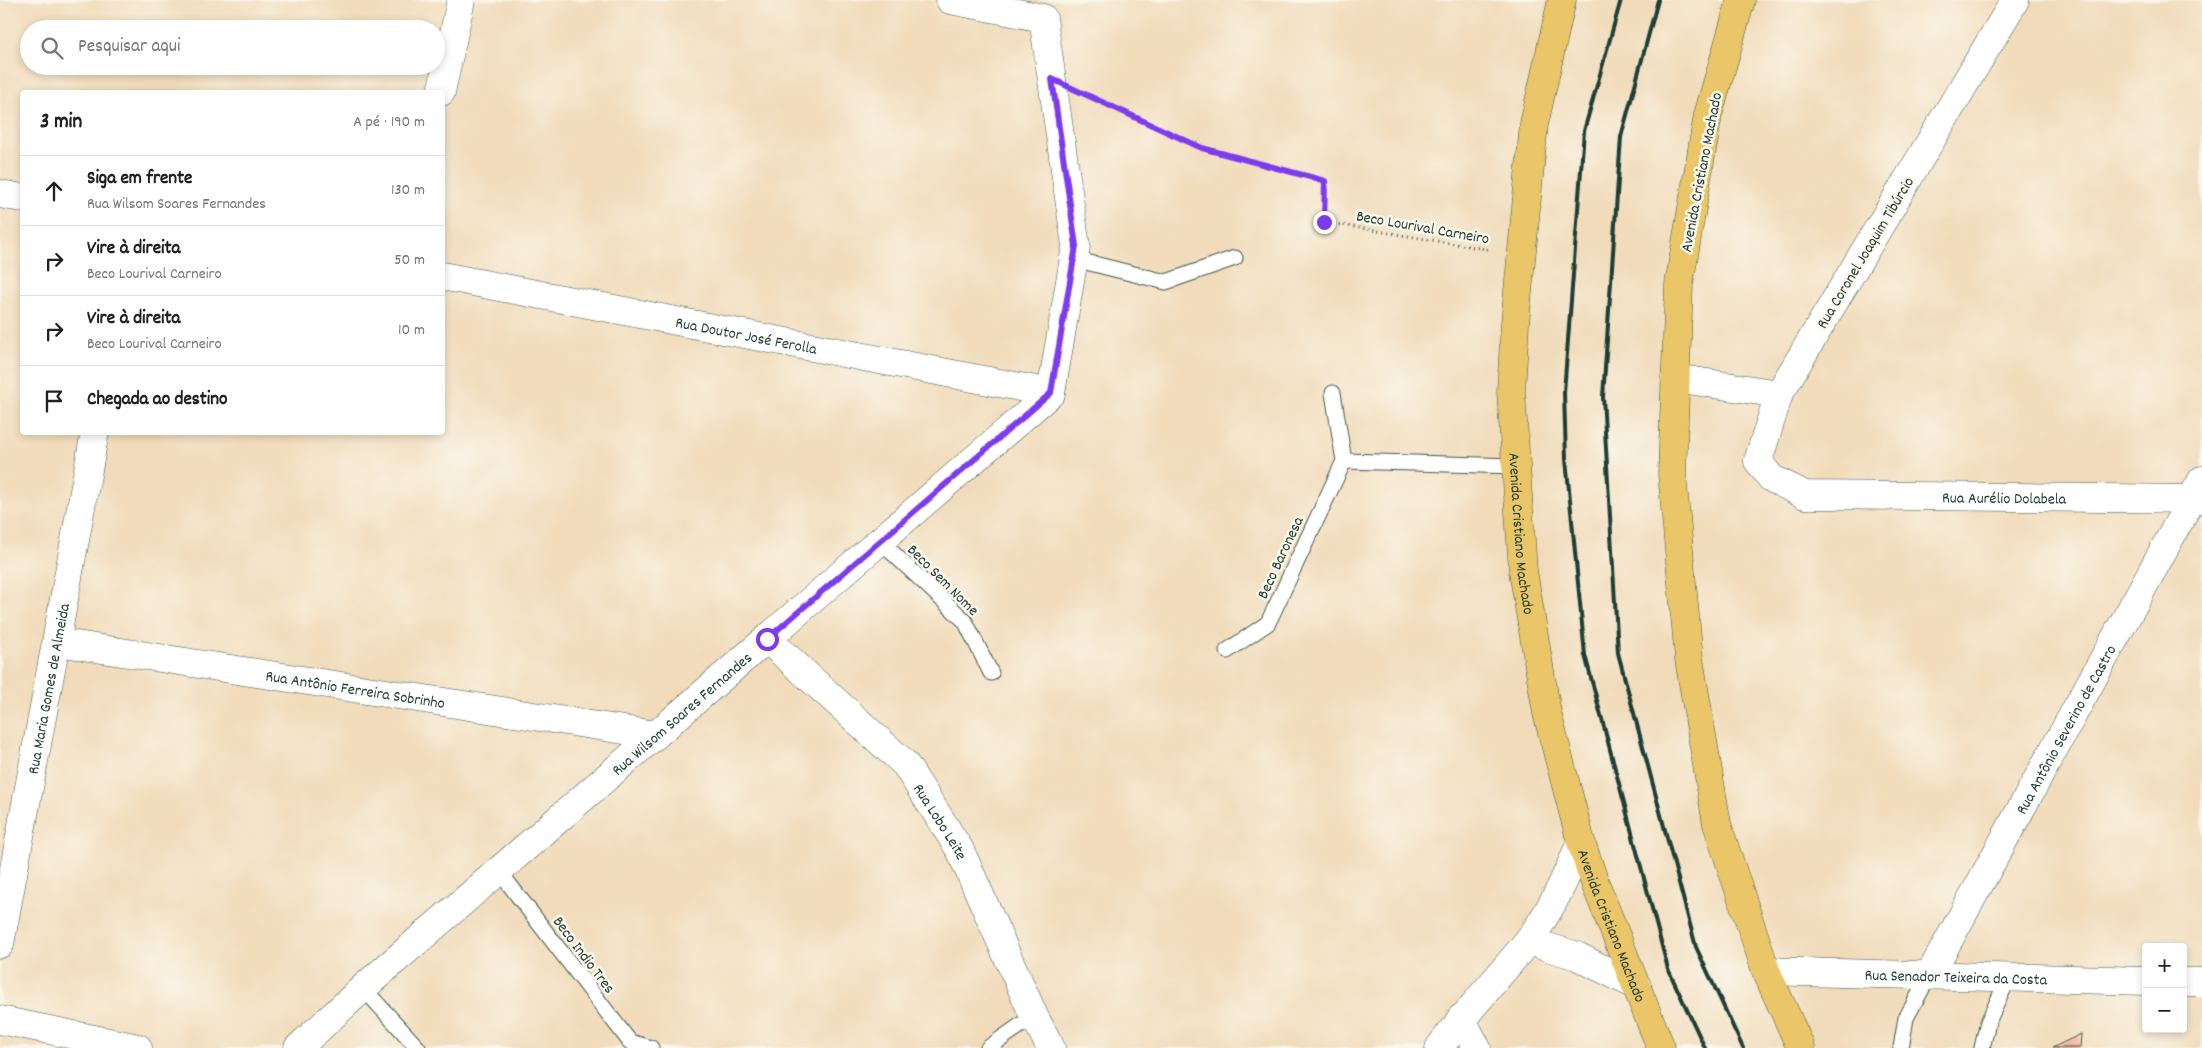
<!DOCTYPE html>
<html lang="pt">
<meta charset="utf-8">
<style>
body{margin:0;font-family:Dekko,sans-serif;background:#f6f6f6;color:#202124}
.controls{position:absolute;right:15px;bottom:15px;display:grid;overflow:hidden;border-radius:5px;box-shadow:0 2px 8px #0003}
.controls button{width:45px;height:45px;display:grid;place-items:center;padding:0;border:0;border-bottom:1px solid #e0e0e0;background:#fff;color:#202124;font:25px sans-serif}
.stop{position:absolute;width:15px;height:15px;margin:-11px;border:4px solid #7c3aed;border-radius:50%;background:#fff}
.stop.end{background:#7c3aed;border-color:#fff;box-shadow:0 1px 5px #0008}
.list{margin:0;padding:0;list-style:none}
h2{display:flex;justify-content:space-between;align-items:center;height:65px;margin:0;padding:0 20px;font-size:21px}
h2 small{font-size:16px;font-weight:400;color:#757577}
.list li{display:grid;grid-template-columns:32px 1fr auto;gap:15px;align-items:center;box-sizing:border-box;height:70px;padding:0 20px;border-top:1px solid #e0e0e0}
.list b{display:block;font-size:19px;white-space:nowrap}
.list p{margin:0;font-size:16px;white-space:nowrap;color:#757577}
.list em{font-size:16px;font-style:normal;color:#757577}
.icon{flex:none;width:28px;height:28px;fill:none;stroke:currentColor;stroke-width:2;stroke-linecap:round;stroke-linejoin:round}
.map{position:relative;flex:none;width:2202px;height:1048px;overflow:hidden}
.search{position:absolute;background:#fff;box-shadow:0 2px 8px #0003;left:20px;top:20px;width:425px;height:55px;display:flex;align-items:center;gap:12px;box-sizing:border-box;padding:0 18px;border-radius:28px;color:#757577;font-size:19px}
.panel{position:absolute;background:#fff;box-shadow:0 2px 8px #0003;left:20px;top:90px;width:425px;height:345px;border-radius:5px}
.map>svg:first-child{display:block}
</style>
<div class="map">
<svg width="2202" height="1048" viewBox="0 0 2202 1048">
<rect width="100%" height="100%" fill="#fbf7ec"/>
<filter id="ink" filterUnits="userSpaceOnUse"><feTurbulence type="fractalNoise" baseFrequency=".02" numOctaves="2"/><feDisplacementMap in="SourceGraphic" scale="10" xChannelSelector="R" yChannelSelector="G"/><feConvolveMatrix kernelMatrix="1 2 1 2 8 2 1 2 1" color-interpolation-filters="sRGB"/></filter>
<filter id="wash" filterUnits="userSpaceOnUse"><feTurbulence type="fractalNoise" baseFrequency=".0096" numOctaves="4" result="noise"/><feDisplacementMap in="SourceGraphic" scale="20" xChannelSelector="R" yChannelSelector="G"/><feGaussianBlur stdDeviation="1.12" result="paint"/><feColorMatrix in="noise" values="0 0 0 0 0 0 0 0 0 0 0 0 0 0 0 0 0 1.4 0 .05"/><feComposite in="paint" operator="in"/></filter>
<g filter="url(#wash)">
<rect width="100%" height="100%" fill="#f1dbba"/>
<g id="blocks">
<path fill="#f1b09d" d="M2081,1034L2080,1048H2052Z"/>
</g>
</g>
<g filter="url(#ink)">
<use href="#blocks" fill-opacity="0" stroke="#3e5548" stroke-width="1"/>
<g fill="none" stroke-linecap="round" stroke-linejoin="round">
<g stroke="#3e5548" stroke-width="17">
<g id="service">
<path d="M1074,259L1166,282L1235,258"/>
<path d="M1344,461L1516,466"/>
<path d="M880,541L965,621L991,673"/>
<path d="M1227,651L1268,623L1344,461L1333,393"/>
<path d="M499,871L630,1042L651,1048"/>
<path d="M363,988L418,1048"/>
<path d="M988,1048L1034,1016"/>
<path d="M1901,1048L1906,1018L1929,976"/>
<path d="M1982,1048L1988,1022L2008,979"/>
</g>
</g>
<g stroke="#3e5548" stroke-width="29">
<g id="minor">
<path id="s1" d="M2015,0L1779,394L1758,461L1771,478L1805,495L2202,499"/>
<path d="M441,92L461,0"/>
<path d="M0,194L22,198"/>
<path id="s2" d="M442,276L1051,393"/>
<path d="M1675,378L1779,394"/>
<path id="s3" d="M767,639L905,764L960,850L1034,1016L1051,1048"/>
<path id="s4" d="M57,642L656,735"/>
<path d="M1528,941L1577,956L1637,986"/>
<path id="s5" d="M0,944L95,432"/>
<path id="s6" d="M1766,971L2146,981"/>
<path id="s7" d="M1929,976L2202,480"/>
<path d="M2183,982H2202"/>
<path d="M1461,1018L1477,1048"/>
<path d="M0,1020L138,1048"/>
<path id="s8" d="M298,1048L363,988L1051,393L1076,246L1043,18L950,0"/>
<path d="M1439,1048C1467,1011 1498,978 1527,942C1551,912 1566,877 1581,842"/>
</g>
</g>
<g stroke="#3e5548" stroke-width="29">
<g id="trunk">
<path id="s9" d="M1562,0L1534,124L1515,323L1511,391L1523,571L1547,713L1581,842L1595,883L1661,1048"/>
<path d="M1741,0L1708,115L1679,284L1672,474L1689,659L1717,824L1766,971L1801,1048"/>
</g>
</g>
<path stroke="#3e5548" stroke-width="3" stroke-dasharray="1 4" stroke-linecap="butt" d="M1087,95L1202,148L1325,181L1324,222L1491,250"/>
<use href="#service" stroke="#fff" stroke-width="15"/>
<use href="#minor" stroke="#fff" stroke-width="28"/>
<use href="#trunk" stroke="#ebc669" stroke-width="28"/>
<g stroke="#1f3d34" stroke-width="4">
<path d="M1621,0L1584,131L1564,392L1566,459L1585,655L1668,969L1705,1048"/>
<path d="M1658,0L1621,137L1603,397L1618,653L1696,947L1743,1048"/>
</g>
</g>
</g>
<g fill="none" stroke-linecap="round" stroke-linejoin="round" filter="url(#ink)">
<path stroke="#7c3aed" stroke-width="6" d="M767,639L1051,393L1076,246L1052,79L1202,148L1325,181L1324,222"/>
</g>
<g text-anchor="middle" stroke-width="5" stroke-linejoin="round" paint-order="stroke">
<g font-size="16" fill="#1f3d34" stroke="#fbf7ec">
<text transform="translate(1700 172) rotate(-79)" y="6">Avenida Cristiano Machado</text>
<text transform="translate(1423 226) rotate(10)" y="6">Beco Lourival Carneiro</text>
<text transform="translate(1864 252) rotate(-59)" y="6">Rua Coronel Joaquim Tibúrcio</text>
<text dy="6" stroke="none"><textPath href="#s2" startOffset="310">Rua Doutor José Ferolla</textPath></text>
<text dy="6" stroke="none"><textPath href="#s1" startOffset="788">Rua Aurélio Dolabela</textPath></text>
<text dy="6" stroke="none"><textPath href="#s9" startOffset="538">Avenida Cristiano Machado</textPath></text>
<text transform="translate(1279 557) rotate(-65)" y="6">Beco Baronesa</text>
<text transform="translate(944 579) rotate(45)" y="6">Beco Sem Nome</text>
<text dy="6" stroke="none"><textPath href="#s5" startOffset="260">Rua Maria Gomes de Almeida</textPath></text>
<text dy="6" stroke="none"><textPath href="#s4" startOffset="302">Rua Antônio Ferreira Sobrinho</textPath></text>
<text dy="6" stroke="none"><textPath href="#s8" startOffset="509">Rua Wilsom Soares Fernandes</textPath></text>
<text dy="6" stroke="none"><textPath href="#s7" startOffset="282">Rua Antônio Severino de Castro</textPath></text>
<text dy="6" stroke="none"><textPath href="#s3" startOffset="254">Rua Lobo Leite</textPath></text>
<text dy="6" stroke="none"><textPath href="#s9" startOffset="942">Avenida Cristiano Machado</textPath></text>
<text transform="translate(585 954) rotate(53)" y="6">Beco Indio Tres</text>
<text dy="6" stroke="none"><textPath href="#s6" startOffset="190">Rua Senador Teixeira da Costa</textPath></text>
</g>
</g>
</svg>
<div class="controls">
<button>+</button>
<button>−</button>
</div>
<div class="stop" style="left:767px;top:639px"></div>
<div class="stop end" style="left:1324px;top:222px"></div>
<div class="search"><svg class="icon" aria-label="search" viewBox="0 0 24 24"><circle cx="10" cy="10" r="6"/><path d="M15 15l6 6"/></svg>Pesquisar aqui</div>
<section class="panel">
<h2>3 min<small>A pé · 190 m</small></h2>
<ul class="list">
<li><svg class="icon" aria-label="ahead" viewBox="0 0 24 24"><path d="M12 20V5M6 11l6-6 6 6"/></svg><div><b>Siga em frente</b><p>Rua Wilsom Soares Fernandes</p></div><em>130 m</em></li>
<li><svg class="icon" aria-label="right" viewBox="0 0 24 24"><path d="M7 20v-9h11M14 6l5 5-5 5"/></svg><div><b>Vire à direita</b><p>Beco Lourival Carneiro</p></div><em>50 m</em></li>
<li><svg class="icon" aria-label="right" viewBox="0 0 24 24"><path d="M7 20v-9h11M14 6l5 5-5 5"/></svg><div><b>Vire à direita</b><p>Beco Lourival Carneiro</p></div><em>10 m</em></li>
<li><svg class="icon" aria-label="arrive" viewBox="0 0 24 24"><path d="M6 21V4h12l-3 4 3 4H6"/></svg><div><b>Chegada ao destino</b></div></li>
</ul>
</section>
</div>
